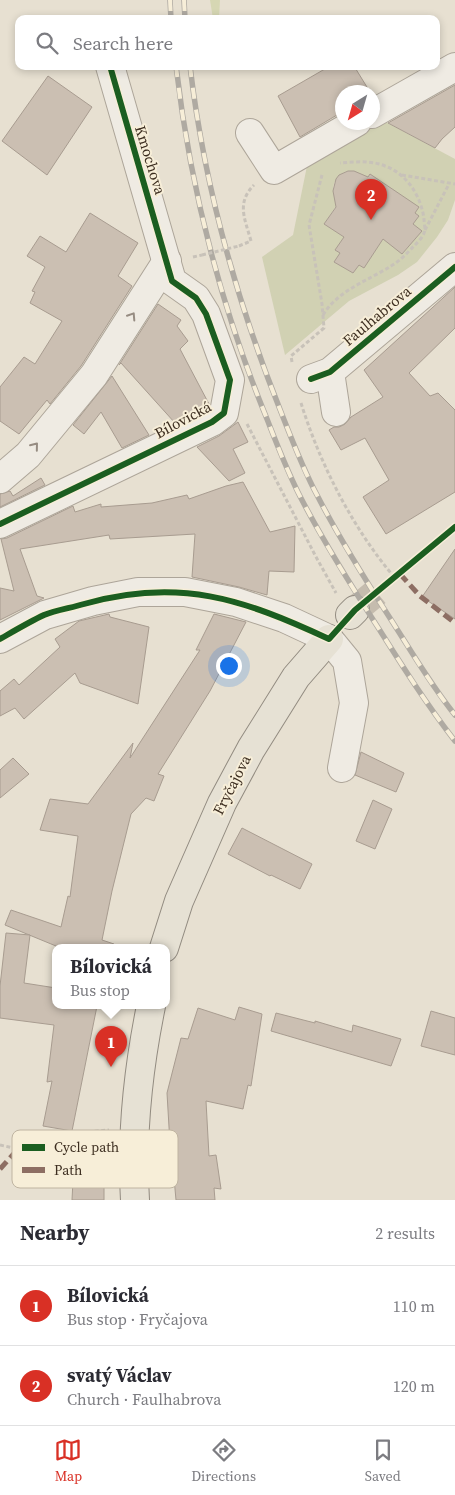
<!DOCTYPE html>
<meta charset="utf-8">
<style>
body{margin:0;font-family:"Source Serif 4",serif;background:#f7f7f7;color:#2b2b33}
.compass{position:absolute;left:335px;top:85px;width:45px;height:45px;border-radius:50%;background:#fff;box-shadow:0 2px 8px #0003;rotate:217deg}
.you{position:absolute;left:228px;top:665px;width:18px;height:18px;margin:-12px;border:4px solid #fff;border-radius:50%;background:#1a73e8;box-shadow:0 0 0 8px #1a73e833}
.badge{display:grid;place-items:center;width:32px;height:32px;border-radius:50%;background:#d93025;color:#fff;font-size:16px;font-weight:700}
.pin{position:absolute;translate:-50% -41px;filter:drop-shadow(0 1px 2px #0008)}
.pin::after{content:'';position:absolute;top:26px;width:18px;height:15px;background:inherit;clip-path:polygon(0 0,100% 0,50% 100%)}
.popup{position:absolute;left:52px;top:944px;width:118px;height:65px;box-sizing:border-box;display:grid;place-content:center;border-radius:10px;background:#fff;filter:drop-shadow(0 1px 4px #0005);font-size:16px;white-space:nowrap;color:#7c7c81}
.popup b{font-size:19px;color:#2b2b33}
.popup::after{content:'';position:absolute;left:50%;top:100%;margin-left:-10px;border:10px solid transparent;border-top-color:#fff}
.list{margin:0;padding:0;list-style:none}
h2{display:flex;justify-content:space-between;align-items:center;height:65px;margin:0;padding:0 20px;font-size:21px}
h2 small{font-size:16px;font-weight:400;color:#7c7c81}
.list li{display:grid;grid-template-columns:32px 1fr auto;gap:15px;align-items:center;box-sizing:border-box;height:80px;padding:0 20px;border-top:1px solid #e1e1e2}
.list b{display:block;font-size:19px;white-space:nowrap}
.list p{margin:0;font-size:16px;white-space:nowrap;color:#7c7c81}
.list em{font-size:16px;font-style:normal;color:#7c7c81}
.icon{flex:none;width:28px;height:28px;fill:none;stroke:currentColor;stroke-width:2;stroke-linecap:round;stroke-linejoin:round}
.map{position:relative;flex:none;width:455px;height:1200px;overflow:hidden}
.search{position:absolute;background:#fff;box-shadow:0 2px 8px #0003;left:15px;right:15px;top:15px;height:55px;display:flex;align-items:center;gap:12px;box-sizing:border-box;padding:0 18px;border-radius:10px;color:#7c7c81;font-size:19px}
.sheet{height:225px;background:#fff}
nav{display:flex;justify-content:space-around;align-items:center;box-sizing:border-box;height:70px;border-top:1px solid #e1e1e2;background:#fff;font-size:14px;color:#7c7c81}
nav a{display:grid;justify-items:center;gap:2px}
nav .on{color:#d93025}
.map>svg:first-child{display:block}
</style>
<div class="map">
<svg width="455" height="1200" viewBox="0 0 455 1200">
<rect width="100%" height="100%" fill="#e7e0d1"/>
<path fill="#d6d7b3" d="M210,0H220L219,19H213Z"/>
<path fill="#d1d1b3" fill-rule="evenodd" d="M382,120L455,159V200L448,220L437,237L417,262L398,275L349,301L285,355L262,257L293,235L308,161ZM348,171L367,178L419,207L415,213L419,216L413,224L422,231L403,253L383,239L364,268L359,265L353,273L334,262L340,253L335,250L344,237L324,224L338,203L333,191C333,181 338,174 348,171Z"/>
<g fill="#cbbfb2" stroke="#a89c90">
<path d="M330,66H354L370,92H342V112L300,137L278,96Z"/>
<path d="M48,76L92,107L47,175L2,141Z"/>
<path d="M455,85V127L442,139L435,148L388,123Z"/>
<path d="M348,171H354L368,177L370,174L419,207L415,213L419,216L413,224L422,231L402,254L383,239L364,268L359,265L353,273L334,262L340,253L335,250L344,237L324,224L336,207L333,191L336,179L339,175Z"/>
<path d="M90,213L138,243L118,276L132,286L81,366L50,404L47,400L19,434L0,421V387L24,357L35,364L62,321L30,303L35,292L32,291L45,267L27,256L40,236L66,252Z"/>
<path d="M455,287V328L409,373L430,396L438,393L455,410V492L386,534L363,497L389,480L365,438L341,450L329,430L334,427H339L345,424L351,417L383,397L364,370Z"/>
<path d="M158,304L181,320L177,326L188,341L180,349L209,404L175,423L121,363L119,365Z"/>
<path d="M112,376L149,435L122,448L101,412L84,434L73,425Z"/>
<path d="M238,422L248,442L233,449L245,473L229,481L197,447L219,436Z"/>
<path d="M41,478L45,485L0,507V494L10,491L13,496Z"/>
<path d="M243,482L270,532L295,526L294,572L269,571L267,595L239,587L192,577L195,534L110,539L109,535L20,549L37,596L44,598L0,620V588L14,591L1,539L7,538L73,506L75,512L101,504V507L152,503L187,495L189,499L226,486Z"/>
<path d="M455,549V619L422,597Z"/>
<path d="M109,614L110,617L149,627L138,704L80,683L75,673L24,719L15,708L0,716V691L14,679L19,685L60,647L55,639L79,621Z"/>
<path d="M214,614L246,622L210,691L158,774L164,776L154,801L146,798L131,814L112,891L102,940L114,944L113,948H56V946L5,925L11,910L61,927L68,896L70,897L78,836L40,830L50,799L88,804L133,743L130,758L200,650H196Z"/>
<path d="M361,752L404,773L396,792L355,775Z"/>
<path d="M13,758L29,774L0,798V770Z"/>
<path d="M373,800L392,809L375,849L356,841Z"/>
<path d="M242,828L312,864L300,889L271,875L270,876L228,854Z"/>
<path d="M6,933L30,935L24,983L56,988V1006H97L72,1131L43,1126L52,1081L47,1082L54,1025L0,1018V986Z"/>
<path d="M239,1007L262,1014L251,1086L248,1085L243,1109L206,1101L209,1156L216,1155L221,1189L214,1188L215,1200H176L174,1178H172L167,1093L181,1038L188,1039L198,1008L235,1020Z"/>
<path d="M431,1011L455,1018V1055L421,1046Z"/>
<path d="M276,1013L315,1023V1021L352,1032L353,1025L401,1039L391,1066L271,1031Z"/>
<path d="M77,1135H104V1200H72L73,1180L78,1179Z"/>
</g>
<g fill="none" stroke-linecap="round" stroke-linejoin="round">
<path stroke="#c5bcae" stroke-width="28" stroke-dasharray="28 14" stroke-linecap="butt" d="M355,610L378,591"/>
<g stroke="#ada599" stroke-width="30">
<g id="minor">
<path d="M372,114L455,67"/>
<path d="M250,133L274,170L357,122"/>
<path d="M330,372L336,412"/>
<path d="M311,379L330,372L455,267"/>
<path d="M0,479L28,455L94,375L167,261"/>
<path d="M0,524L212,422L224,413L230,380L206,314L196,298L172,281L110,66"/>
<path d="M0,639L45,615L93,601L138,592H185L236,602L284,618L329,639L347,661L354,703L342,768"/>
</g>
</g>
<g stroke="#928b80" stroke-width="30">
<g id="major">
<path d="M350,615L355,610"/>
<path d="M164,948L179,901L222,803L251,749L296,677L329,639"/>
<path d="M135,1200C131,1135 138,1070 151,1006"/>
</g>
</g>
<g stroke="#c8c2b9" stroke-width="3" stroke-dasharray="4 2.5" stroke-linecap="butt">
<path d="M402,175L455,184"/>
<path d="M425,230L449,184"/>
<path d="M239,246L251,241C245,219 236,203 254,185"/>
<path d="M193,257L202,255"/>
<path d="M323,315C337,291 369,280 391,266C400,261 407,253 414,246C418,242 424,236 425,230C425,227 424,222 424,219C421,196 407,174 385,166C371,160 355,162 340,163"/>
<path d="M292,362L291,356L324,328L322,304L309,225L322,175"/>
<path d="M301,403C320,464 353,529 395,578"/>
<path d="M247,424L315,555L336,593"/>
<path d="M0,1145L18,1149L73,1133L109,1130"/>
</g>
<use href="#minor" stroke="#efebe3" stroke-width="28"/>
<use href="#major" stroke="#e6e1d4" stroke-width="28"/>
<g stroke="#afaaa2" stroke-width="5.5">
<g id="rail">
<path d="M170,0L171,19"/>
<path d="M184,0L185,19"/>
<path d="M176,66C190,187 221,307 267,419C278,447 289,476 303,502C326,546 352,587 379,629C403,667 427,705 455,741"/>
<path d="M190,66C204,185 237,302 281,412C292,440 303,469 317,495C338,536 363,576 388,615C410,649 430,684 455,715"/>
</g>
</g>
<use href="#rail" stroke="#f7eed8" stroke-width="4" stroke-dasharray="11" stroke-linecap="butt"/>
<path stroke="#c8c2b9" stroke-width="3" stroke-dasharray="4 2.5" stroke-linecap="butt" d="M202,255L239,246"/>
<g stroke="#8d6e63" stroke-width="5" stroke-dasharray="10 5" stroke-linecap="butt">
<path d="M400,574L420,596L455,623"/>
<path d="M0,1169L18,1149"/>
</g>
<g stroke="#f7eed8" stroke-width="9">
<g id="cycleway">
<path d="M311,379L330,372L455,267"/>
<path d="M0,524L212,422L224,413L230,380L206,314L196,298L172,281L110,66"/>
<path d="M0,639C14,631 29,622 44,615C56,610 71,608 84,604C179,577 243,599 329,639L355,610L455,527"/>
</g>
</g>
<use href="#cycleway" stroke="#1b5e20" stroke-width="6"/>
</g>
<defs><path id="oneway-chevron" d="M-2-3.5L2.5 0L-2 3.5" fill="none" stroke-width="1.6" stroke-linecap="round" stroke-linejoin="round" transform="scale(1.25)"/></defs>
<g stroke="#968c82">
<use href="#oneway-chevron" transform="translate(132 316) rotate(-57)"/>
<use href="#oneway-chevron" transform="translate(35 446) rotate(-51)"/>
</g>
<g text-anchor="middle" stroke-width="4" stroke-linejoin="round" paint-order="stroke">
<g font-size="15" fill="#3d2e20" stroke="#f7eed8">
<text transform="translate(150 160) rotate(73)" y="5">Kmochova</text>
<text transform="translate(377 316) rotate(-40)" y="5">Faulhabrova</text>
<text transform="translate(183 420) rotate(-28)" y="5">Bílovická</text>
<text transform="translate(232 785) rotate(-63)" y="5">Fryčajova</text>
</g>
</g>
<rect x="12" y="1130" width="166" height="58" rx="8" fill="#f7eed8" stroke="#bfb4a1" stroke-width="1"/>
<rect x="22" y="1144" width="23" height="7" fill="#1b5e20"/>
<rect x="22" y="1167" width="23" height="6" fill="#8d6e63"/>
<g font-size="14" fill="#3d2e20">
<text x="54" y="1152">Cycle path</text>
<text x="54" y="1175">Path</text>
</g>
</svg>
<svg class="compass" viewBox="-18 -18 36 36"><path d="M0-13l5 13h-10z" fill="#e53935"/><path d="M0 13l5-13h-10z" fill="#7c7c81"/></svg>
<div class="you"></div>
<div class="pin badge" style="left:111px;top:1067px">1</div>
<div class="popup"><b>Bílovická</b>Bus stop</div>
<div class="pin badge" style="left:371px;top:220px">2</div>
<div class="search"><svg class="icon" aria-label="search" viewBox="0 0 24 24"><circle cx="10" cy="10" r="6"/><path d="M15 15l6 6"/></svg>Search here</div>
</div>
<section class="sheet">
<h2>Nearby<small>2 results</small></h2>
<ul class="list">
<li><span class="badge">1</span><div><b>Bílovická</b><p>Bus stop · Fryčajova</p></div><em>110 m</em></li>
<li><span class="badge">2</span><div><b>svatý Václav</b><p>Church · Faulhabrova</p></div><em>120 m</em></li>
</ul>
</section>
<nav>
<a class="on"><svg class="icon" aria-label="map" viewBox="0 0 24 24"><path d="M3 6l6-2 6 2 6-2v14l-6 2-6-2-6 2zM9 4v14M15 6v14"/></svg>Map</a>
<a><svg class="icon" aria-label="directions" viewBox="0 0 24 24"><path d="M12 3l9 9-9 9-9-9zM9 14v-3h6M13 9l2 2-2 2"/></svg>Directions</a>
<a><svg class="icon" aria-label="saved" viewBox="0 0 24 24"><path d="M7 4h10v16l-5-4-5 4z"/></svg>Saved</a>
</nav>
